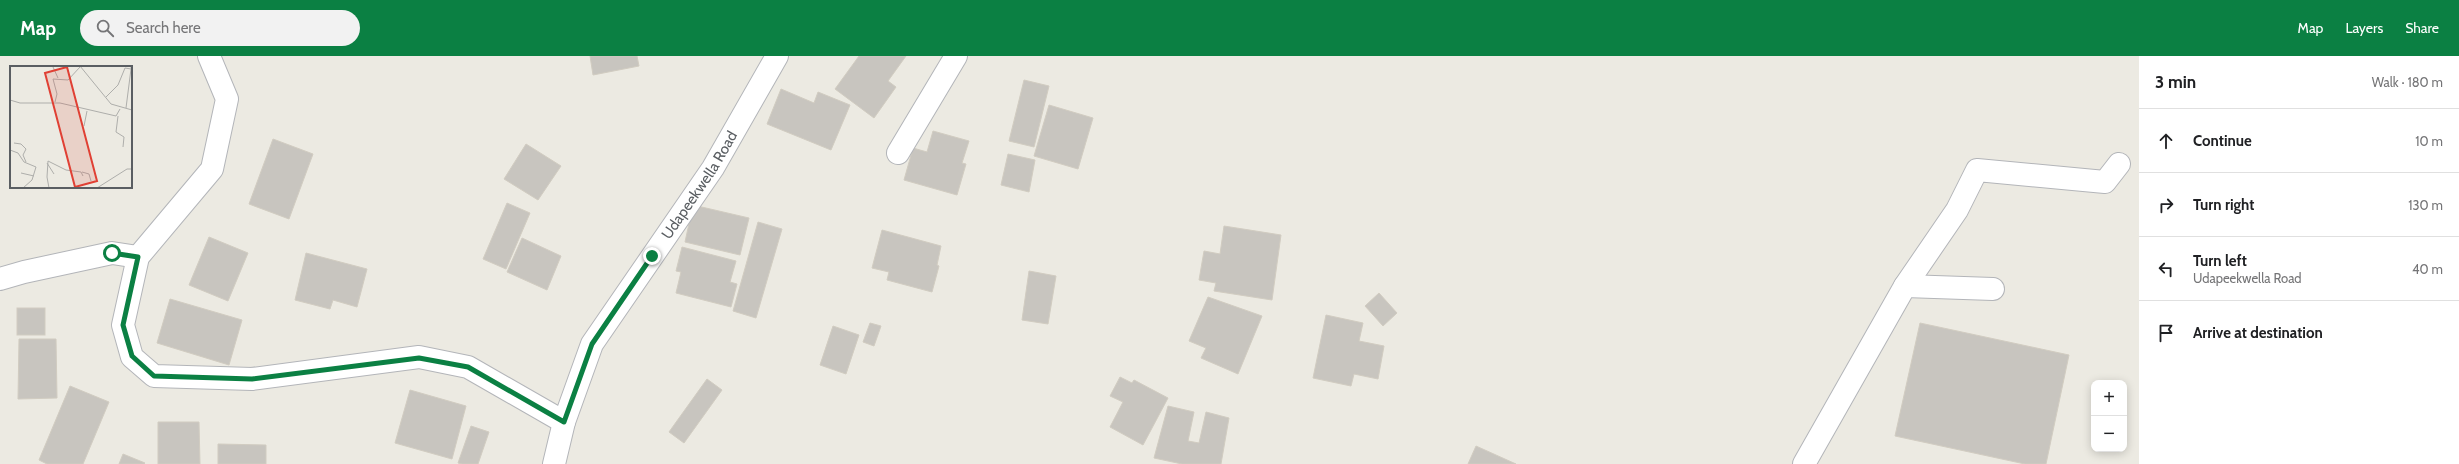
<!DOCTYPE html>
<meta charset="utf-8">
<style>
body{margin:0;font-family:Cabin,sans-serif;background:#f2f2f2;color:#202124}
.controls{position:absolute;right:12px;bottom:12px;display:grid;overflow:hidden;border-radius:8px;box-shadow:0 2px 10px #0003}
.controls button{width:36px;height:36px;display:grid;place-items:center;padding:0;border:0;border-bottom:1px solid #e0e0e0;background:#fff;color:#202124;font:20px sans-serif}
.stop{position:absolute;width:12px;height:12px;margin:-9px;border:3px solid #0b8043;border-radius:50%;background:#fff}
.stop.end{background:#0b8043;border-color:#fff;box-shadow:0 1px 4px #0008}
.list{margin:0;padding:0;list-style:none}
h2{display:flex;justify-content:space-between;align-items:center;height:52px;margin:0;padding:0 16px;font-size:17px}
h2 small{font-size:13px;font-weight:400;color:#757577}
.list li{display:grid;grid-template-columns:26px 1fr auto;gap:12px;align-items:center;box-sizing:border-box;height:64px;padding:0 16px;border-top:1px solid #e0e0e0}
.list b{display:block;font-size:15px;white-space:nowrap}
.list p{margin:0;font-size:13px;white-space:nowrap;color:#757577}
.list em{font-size:13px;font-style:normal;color:#757577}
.icon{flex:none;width:22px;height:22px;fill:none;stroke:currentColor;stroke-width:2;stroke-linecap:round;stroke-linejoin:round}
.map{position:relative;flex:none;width:2139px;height:408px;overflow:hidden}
header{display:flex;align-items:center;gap:24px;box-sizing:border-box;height:56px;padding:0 20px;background:#0b8043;color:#fff}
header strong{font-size:19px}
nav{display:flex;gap:22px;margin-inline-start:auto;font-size:14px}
.search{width:280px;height:36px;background:#f2f2f2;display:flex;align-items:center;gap:10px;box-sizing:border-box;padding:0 14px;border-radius:22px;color:#757577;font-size:15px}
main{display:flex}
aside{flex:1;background:#fff}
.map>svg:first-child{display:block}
</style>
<header>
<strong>Map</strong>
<div class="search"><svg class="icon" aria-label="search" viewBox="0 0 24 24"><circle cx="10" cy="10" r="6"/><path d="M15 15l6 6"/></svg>Search here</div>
<nav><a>Map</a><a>Layers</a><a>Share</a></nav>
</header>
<main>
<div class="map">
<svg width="2139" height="408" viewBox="0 0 2139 408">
<rect width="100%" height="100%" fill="#eceae2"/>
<g fill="#c8c5bf" stroke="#d1ccc1">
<path d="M590,0H637L639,10L593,19Z"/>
<path d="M859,0H906L888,25L896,31L874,62L835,33Z"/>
<path d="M1024,24L1049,30L1034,91L1009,85Z"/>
<path d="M781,33L814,47L818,36L850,49L831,94L767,68Z"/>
<path d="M1049,49L1093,62L1078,113L1034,100Z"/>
<path d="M933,75L969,85L962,107L966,108L957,139L904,124L913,92L927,96Z"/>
<path d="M273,83L313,98L289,163L249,148Z"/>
<path d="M526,88L561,110L538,144L504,123Z"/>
<path d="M1008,98L1035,104L1029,136L1001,129Z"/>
<path d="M507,147L530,157L506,213L483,203Z"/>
<path d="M693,149L749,162L740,199L685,186Z"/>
<path d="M758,166L782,173L756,262L733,255Z"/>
<path d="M1224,170L1281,179L1272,244L1214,235L1216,227L1199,224L1204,195L1220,198Z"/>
<path d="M882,174L941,190L937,209L939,210L932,236L887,224L889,216L872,212Z"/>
<path d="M209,181L248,197L228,245L189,229Z"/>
<path d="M522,182L561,200L547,234L507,216Z"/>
<path d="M682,191L736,205L730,226L737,228L731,251L676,237L681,216L676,215Z"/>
<path d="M306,197L367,213L357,251L333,244L330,253L295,244Z"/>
<path d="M1029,215L1056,220L1048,268L1022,264Z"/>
<path d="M1379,237L1397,257L1383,270L1365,250Z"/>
<path d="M1208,241L1262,260L1238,318L1201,302L1206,292L1189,285Z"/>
<path d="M170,243L242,264L229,309L157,287Z"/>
<rect x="17" y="252" width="28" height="27"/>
<path d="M1326,259L1363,267L1359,285L1384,290L1378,323L1354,318L1351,330L1313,322Z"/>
<path d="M870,267L881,270L874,290L863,286Z"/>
<path d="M1920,267L2069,299L2046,408H2025L1895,380Z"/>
<path d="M833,270L859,279L846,318L820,309Z"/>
<path d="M19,283H56L57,342L18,343Z"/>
<path d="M1120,321L1132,327L1134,324L1168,342L1143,389L1110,371L1123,346L1110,340Z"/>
<path d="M707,323L722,334L684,387L669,376Z"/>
<path d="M70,330L109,346L83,408H47L39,404Z"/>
<path d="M410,334L466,350L452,403L395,387Z"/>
<path d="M1168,350L1194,356L1188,385L1199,387L1206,356L1229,362L1221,408H1182L1154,402Z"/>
<path d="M158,366H199L200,408H158Z"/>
<path d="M471,370L489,376L478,408H462L458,407Z"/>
<path d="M218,388L266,389V408H218Z"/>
<path d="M1476,390L1516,408H1468Z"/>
<path d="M123,398L145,407L144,408H119Z"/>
</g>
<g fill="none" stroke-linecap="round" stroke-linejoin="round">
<g stroke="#b3b5b9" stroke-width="24">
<g id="street">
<path d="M209,0L227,43L212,113L138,201L123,269L132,301L154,320L252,323L419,301L468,311L564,366"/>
<path d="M898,97L956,0"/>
<path d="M0,223L24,216L112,197L138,201"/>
<path d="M1905,230L1957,154L1977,114L2105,126L2119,108"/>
<path id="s1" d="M554,408L564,366L592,288L713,112L777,0"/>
<path d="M1804,408L1905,230L1993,233"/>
</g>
</g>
<use href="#street" stroke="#fff" stroke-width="22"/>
</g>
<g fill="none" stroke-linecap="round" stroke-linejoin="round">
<path stroke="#0b8043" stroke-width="5" d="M112,197L138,201L123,269L132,300L154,320L252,323L419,302L468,311L564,366L592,288L652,200"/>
</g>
<g text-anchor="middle" stroke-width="3" stroke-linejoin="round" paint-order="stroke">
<g font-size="15" fill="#5a5e62" stroke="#fff">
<text dy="5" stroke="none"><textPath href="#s1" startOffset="318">Udapeekwella Road</textPath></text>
</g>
</g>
<g transform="translate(10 10)">
<rect width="122" height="122" fill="#eceae2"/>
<path fill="none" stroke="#aeaeab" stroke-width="1" d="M70,0L101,38L122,44M43,1L48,12M96,31L108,19L115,2L121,3V0M0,34L10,37H50L106,50L110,43M45,36L47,28L43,13L58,14L70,1M116,42L121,3M108,50L106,66L114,71L113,81M74,60L77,45M4,77L11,78L16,83L13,89L16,96M0,84L8,87L14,96L26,101L22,114L13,122M37,97L44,108M72,106L79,108L81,115M11,107L24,110M39,122L37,111L38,95L56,104L71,106L73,110M87,122L117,103H122"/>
<path fill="#e04034" fill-opacity="0.15" stroke="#e04034" stroke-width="2" d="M57,1L87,115L65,121L35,7Z"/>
<rect width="122" height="122" fill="none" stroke="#5a5e62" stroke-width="2"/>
</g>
</svg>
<div class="controls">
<button>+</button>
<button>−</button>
</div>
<div class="stop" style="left:112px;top:197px"></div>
<div class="stop end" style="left:652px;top:200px"></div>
</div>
<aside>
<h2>3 min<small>Walk · 180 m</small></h2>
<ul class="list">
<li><svg class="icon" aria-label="ahead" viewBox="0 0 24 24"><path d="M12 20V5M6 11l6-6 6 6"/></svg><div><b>Continue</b></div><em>10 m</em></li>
<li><svg class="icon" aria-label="right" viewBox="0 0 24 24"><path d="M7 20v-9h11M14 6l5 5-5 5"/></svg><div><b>Turn right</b></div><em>130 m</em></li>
<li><svg class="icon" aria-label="left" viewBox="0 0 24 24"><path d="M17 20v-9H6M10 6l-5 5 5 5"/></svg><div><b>Turn left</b><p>Udapeekwella Road</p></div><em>40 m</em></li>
<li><svg class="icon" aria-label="arrive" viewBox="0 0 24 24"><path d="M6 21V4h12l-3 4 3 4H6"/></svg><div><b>Arrive at destination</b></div></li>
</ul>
</aside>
</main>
